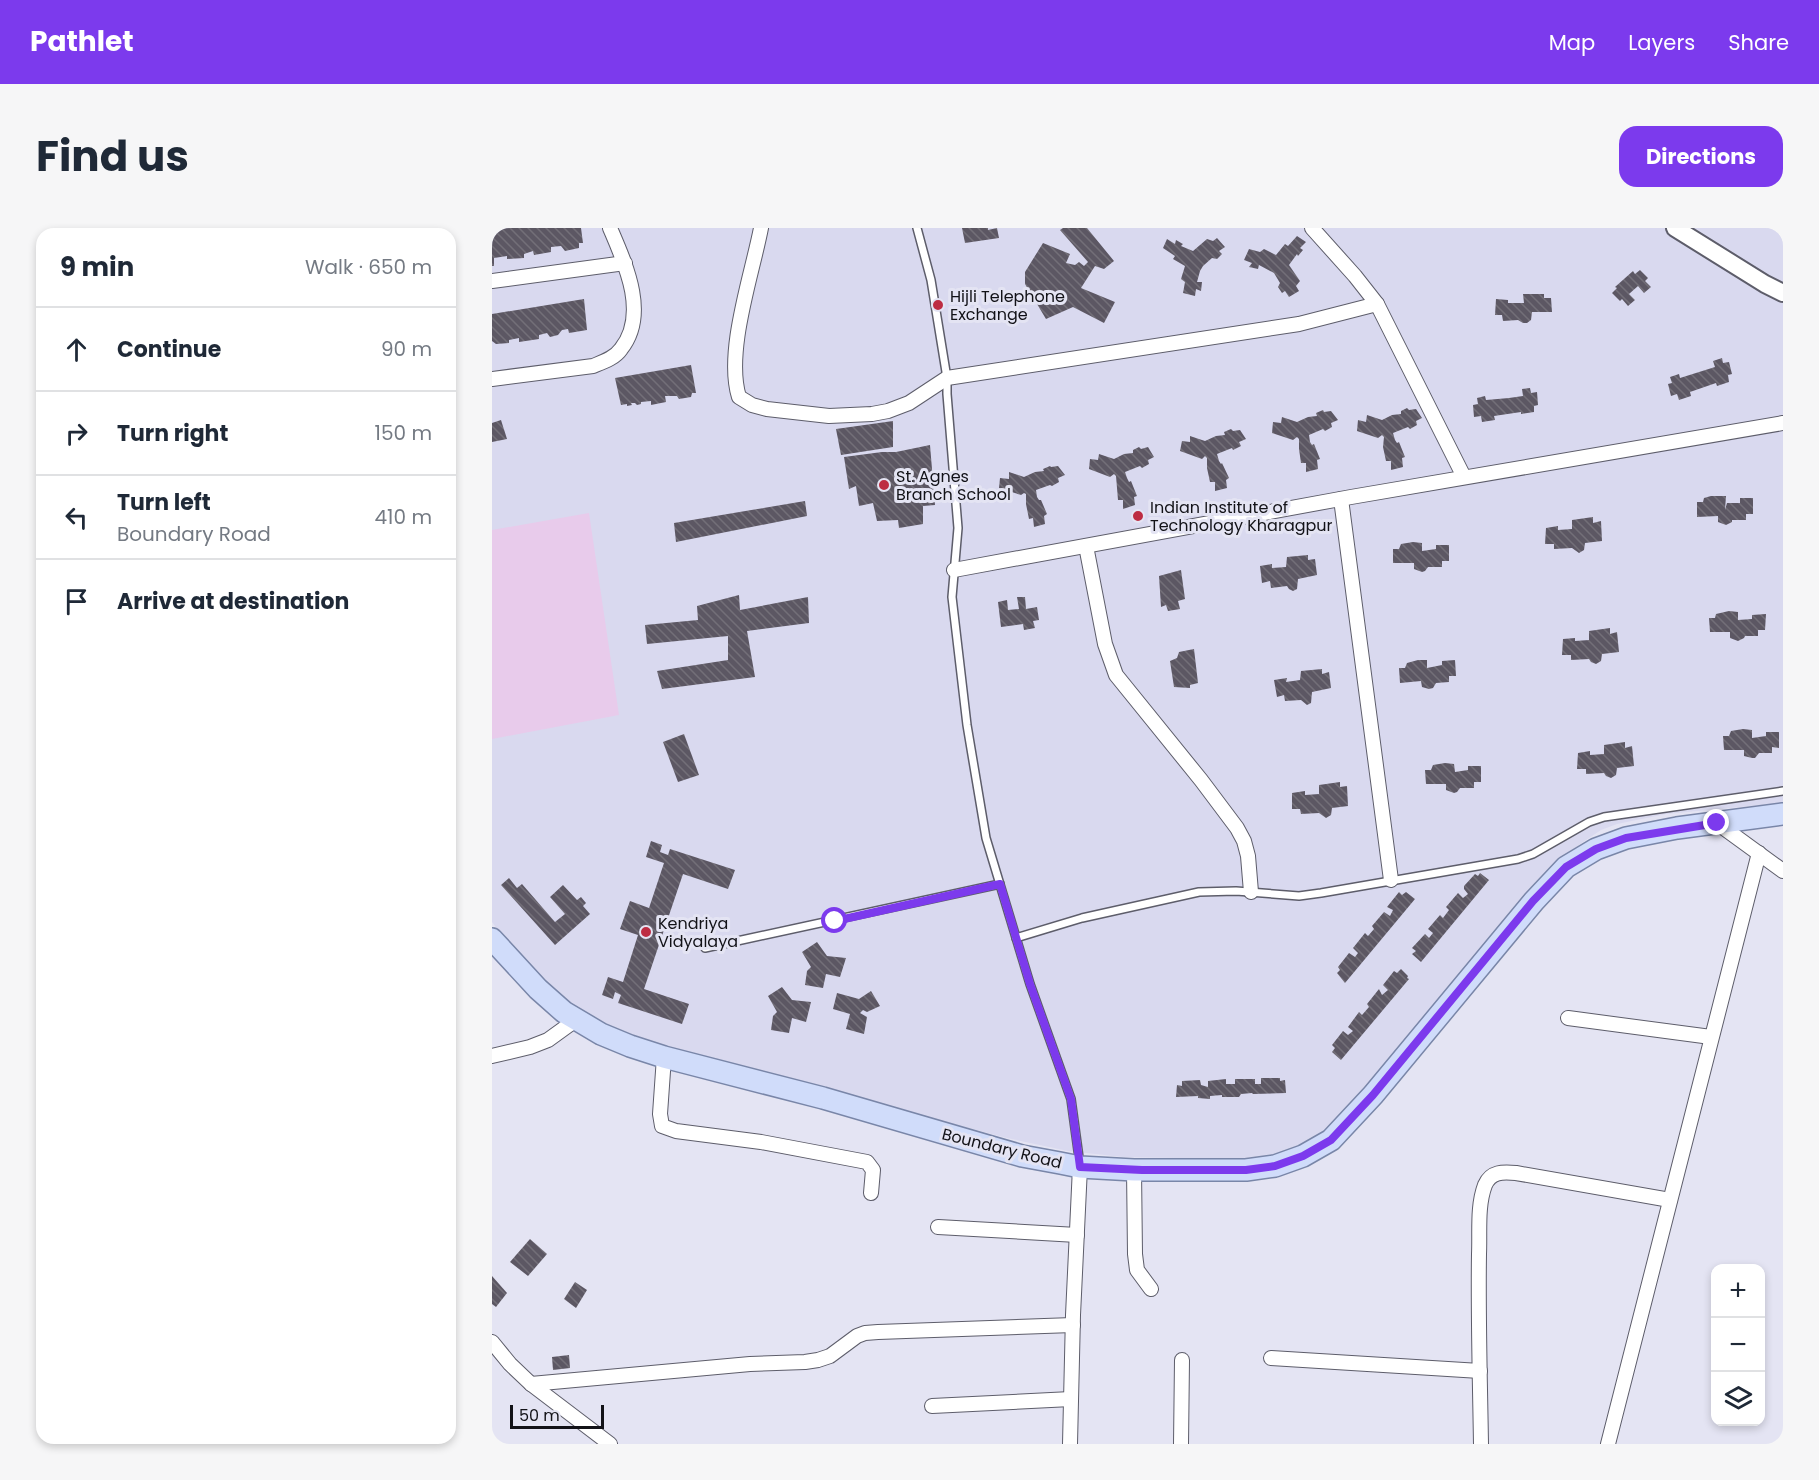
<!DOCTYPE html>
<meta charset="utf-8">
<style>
body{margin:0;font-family:Poppins,sans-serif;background:#f6f6f7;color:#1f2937}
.controls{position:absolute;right:18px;bottom:18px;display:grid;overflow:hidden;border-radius:12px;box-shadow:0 3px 9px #0003}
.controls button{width:54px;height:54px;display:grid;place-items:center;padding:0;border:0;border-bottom:2px solid #e0e1e3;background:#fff;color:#1f2937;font:30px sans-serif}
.scale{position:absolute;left:18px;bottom:15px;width:94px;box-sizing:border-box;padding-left:6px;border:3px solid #121217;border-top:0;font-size:16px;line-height:21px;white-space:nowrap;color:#121217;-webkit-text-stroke:4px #e4e4f3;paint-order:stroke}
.stop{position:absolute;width:18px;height:18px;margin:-14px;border:4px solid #7c3aed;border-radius:50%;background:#fff}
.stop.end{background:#7c3aed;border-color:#fff;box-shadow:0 2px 6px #0008}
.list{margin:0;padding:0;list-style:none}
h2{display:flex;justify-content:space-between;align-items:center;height:78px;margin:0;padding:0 24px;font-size:26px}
h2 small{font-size:20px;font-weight:400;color:#747a83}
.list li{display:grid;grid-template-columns:39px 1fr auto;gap:18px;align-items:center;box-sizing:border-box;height:84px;padding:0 24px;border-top:2px solid #e0e1e3}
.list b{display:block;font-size:22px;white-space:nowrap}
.list p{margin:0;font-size:20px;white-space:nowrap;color:#747a83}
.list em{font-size:20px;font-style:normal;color:#747a83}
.icon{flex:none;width:33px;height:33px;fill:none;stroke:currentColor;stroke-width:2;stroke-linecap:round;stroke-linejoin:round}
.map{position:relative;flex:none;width:1291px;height:1216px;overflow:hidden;border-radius:18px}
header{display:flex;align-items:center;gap:36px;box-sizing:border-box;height:84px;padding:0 30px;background:#7c3aed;color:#fff}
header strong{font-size:28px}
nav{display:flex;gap:33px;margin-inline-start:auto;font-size:21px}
.intro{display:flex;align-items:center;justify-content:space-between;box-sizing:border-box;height:144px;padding:0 36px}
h1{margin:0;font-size:42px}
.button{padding:15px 27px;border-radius:18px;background:#7c3aed;color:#fff;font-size:21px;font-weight:700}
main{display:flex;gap:36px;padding:0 36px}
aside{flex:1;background:#fff;border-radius:18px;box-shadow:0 3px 9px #0003}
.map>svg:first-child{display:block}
</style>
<header>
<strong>Pathlet</strong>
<nav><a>Map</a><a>Layers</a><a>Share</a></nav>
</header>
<div class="intro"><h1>Find us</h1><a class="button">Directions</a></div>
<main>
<aside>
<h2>9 min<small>Walk · 650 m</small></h2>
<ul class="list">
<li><svg class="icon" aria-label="ahead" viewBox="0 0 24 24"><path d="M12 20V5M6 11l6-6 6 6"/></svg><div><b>Continue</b></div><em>90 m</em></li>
<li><svg class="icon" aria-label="right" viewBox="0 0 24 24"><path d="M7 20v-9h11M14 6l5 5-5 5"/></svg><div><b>Turn right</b></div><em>150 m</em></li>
<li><svg class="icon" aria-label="left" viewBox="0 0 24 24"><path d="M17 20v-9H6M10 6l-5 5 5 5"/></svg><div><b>Turn left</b><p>Boundary Road</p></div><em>410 m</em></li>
<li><svg class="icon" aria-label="arrive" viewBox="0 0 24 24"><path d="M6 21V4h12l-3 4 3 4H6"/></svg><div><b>Arrive at destination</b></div></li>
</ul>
</aside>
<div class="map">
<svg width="1291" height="1216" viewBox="0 0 1291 1216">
<defs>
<pattern id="building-back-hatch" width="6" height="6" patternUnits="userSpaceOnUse" patternTransform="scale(1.5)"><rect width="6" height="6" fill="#5c5763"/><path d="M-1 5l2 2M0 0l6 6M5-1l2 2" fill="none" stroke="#736f78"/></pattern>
</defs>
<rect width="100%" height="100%" fill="#e4e4f3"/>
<path fill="#d9d9ef" d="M0,0H1291V575L1174,586L1125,596L1109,602L1091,614L1072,628L868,872L831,908L784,928L735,931L631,929L576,923L515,910L207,830L123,804L70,772L8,705L0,694Z"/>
<path fill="#e8cbeb" d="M97,285L127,487L0,511V302Z"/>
<g fill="url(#building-back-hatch)">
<path d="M9,0H89L91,15H87V20L73,23L69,18L59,19V24L42,27L41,23L32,26V30L15,31V28L2,30V38H0V2Z"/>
<path d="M470,0H496V2L505,0L507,10L473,15Z"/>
<path d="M571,0H595L622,33L612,41L603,38L589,60L623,74L612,95L581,79L554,91L533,56V44L551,15L578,26L574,35L583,37L587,34L592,38L596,34L568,2Z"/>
<path d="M805,8L814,14L808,20L811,22L806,28L805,26L797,37L808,53L804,58L807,63L797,69L793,63L790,65L786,59L788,55L782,45L767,37L766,41L757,39L760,35L752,32L757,21L768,24L772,21L784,27L793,16L796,18Z"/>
<path d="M725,10L733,19L727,23L730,26L725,31L720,30L711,38L708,43L705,54H710L709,63L704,61L703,68L691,65L693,54L689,51L693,38L681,31L683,28L671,20L675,11L683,16L684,12L691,16L689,18L701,23L715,11L721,13Z"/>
<path d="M1148,42L1156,50L1153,53L1159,59L1152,65L1146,58L1137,66L1143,72L1136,78L1130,71L1128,73L1120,65L1125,60L1123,59L1141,43L1143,46Z"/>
<path d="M1031,66H1052V70H1059L1060,84H1040L1039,92L1035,95H1031L1026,92L1011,93L1010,87H1003L1004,71L1016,72V75H1032Z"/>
<path d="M92,71L95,102L77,105L76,101L70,102L66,107L58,109L55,105L47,107V111L27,114V110L17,112V115L4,116L0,113V86Z"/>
<path d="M1230,130L1231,135L1237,134L1240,146L1236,147L1237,154L1225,158L1224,155L1198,164L1199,168L1187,172L1185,166L1179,168L1176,156L1180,155L1178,149L1187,146L1188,150L1223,139L1221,133Z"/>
<path d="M199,137L204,165H200L199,169L187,171L185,168H173L174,174L159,177V173L149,174V176L145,177L143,175H139L140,177L135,178V176L129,177L123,150Z"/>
<path d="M1038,160L1039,165L1045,164L1046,177L1042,178V184L1029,186V184L1002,188L1003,192L990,194L989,188L982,189L981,177L986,176L985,170L993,168L994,172L1017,170L1031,168L1030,161Z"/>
<path d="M915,180L917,182L924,181L930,190L924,193L925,197L918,201L916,199L901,205L903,212L905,215L907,214L913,229L910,230L911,239L899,242V233H894L891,219L892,209L890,207L886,210L865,203L866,192L874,194L875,187L890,192L900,187L909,186V183Z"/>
<path d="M831,182L832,184L839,183L846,192L839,195L840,199L833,203L831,201L817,207L818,214L820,217L822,216L828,231L825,232L826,241L814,244V235H809L807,221V211L805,209L801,212L780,205L781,194L789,195L790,189L805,194L816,189L825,188L824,185Z"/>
<path d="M9,192L15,211L0,214V195Z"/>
<path d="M401,193V219L349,227L344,201Z"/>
<path d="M739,201L741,203L748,202L754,211L747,214L749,218L741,222L740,220L725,226L727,233L729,236L730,235L737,250L734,252L735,260L723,263V254H718L715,240V230L713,228L710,231L688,223L690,213L698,214V208L713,213L724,208L733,207L732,204Z"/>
<path d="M438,217L443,277L431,278V296L407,300L406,292L385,293L381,275L367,278L364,258L357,261L352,229L390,224H404Z"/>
<path d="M647,219L649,221L656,219L662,229L656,232L657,236L650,240L648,238L633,244L635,250L637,254L639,253L645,268L642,269L643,277L631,281V272H626L624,248L622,246L618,249L597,241L598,231L606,232L607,226L622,231L632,226L641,225V222Z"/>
<path d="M558,238L559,239L566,238L573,247L566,250L567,254L560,258L558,257L544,262L545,269L547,272H549L555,286L552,288L553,296L542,299L541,290L537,291L534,276V266L532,265L529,267L507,260L508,250L517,251V244L532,249L543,244L552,243L551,241Z"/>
<path d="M1219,268H1234L1233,282L1235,275H1248V270H1261V286H1254V292H1240V294L1234,297L1226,294V288L1205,289V274H1211L1212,270Z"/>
<path d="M313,273L315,288L184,314L182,295Z"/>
<path d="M1101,289V295L1109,293L1110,313L1093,315L1092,322L1087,325L1080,320L1062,321V316H1053L1054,300L1066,298V302L1080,301V292Z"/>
<path d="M921,314L930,315V323L944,321V317H957V333H950V339H936L933,343L930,344L922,341V335H901V321H907L909,316Z"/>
<path d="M816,327V332L823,331L825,347L806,351L805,361L801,363L797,361L795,358L779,360L778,353L770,355L768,338L780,336V340L794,339L795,329Z"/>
<path d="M689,342L693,371L686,373L688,381L676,383L674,377L669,379L667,348Z"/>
<path d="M247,367L248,382L316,369L317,395L255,403L263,449L170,461L165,443L236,432V408L155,416L153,397L206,392L205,378Z"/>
<path d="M525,369H533L534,381L545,379L547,392L541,393L543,400L532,402L531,396L509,399L506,374L515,372L516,382L527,381Z"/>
<path d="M1237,383L1246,384V392L1260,391V387L1274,386L1273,402H1266V408H1253L1252,410L1246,413L1238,410V404H1218L1217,390H1223L1224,386Z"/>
<path d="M1118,400V406L1125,404L1127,424L1110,426L1109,433L1104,436L1099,434L1097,431L1079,432V427H1070L1071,411L1083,410V413L1097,412V403Z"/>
<path d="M702,421L706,455L698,457V460L682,459L678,433L685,430L687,424Z"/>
<path d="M926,432H935V440L950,437V433L963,432L964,448H957V454L944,455L941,460L937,461L930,459L929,453L908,455L907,440H913L915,435Z"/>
<path d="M830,441V446L837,444L839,460L820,464L819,475L815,477L809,472L793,473L792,467L785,469L782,452L795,450L794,454L808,452L809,443Z"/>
<path d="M1251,501L1260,502V510L1274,508V504H1287V520L1280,519V525H1267L1263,530H1260L1252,528V522H1232L1231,508H1237L1239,503Z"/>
<path d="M192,506L207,547L186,554L171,514Z"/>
<path d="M1133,514V520L1140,518L1142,538L1125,540L1124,547L1119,550L1114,548L1112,545L1094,546V541H1085L1086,525L1098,523V527L1112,526V517Z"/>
<path d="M953,535L962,536L963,544L976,542V538H989V554H982V560H968L965,564L962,565L954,562V556H934L933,542H939L941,537Z"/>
<path d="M848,554V559L855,558L856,578L840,580L839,587L834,590L827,585L809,586L808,581H800V565L813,563V567L827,566V557Z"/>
<path d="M159,613L170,617L168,624L176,627L178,621L243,642L236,661L191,646L152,761L197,776L190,796L126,775L129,767L123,764L121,771L110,767L116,749L131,754L146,707L128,701L138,673L157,680L172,635L154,629Z"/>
<path d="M988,645L997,652L929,734L920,726L924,723L920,720L933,706L937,710L941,705L936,701L948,687L951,690L957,682L954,679L966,665L971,670L976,666L972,661V658L983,646L986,648Z"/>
<path d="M17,650L25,660L30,656L63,694L73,686L58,669L71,657L85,672L89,669L94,675L91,678L98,686L63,717L9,657Z"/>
<path d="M907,664L910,667L914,664L923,671L853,755L845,745L848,742L846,739L857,725L863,729L866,725L861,720L873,705L876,708L882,701L880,698L892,684L898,688L901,682L895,679Z"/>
<path d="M325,714L335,728L354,730L348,749L334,746L331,760L313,757L315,743L319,739L310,724Z"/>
<path d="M909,741L916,748L915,750L917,751L849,832L840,824L843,820L840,817L851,803L856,807L861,803L856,799L867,784L870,787L877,779L875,776L887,761L890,767L896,762L891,757L902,743L905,745Z"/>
<path d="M290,759L300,772L319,774L314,794L300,790L297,805L279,802L281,788L285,784L276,768Z"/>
<path d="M379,763L388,778L375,784L371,782L368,785L375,789L372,806L354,801L358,786L341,781L345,765L367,771Z"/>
<path d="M769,850H788V853L793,852L794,865L761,866L760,865L749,866L747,869H730V867L718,868V871L706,870V868L684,869L685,857L690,858V853L708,852L709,857L716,859V853L734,851V856H743V851H763V856H769Z"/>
<path d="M38,1011L55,1026L36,1048L18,1034Z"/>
<path d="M0,1048L15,1065L4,1079L0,1076Z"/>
<path d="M83,1054L95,1062L84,1080L72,1071Z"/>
<path d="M77,1127L78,1140L61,1142L60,1129Z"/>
</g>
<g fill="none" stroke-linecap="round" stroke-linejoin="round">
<g stroke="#5d5d6a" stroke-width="10">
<g id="service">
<path d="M425,0L439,52L455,150V166L466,300L460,369L475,497L494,610L538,756L579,871L588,937"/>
<path d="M524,710L590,690L707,664L744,663L807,668L829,665L1026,631L1041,626L1097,594L1112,589L1291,563"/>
<path d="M213,720L508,656"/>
</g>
</g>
<g stroke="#5d5d6a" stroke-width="16">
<g id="minor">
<path d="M269,0C260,47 233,124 247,169L260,177L275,181L337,188L380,186L396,183L417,175L455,150L807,96L885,76"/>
<path d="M820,0L863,48L885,76L972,249"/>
<path d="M0,53L133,35"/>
<path d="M0,151L101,138C111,134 123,130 129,121C157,86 133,35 118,0"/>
<path d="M849,271L899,652"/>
<path d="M594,318L613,416L624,447L709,552L745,600L752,613L756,628L759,664"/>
<path d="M462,342L859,269L1291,195"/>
<path d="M1225,595L1291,643"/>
<path d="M1076,790L1219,809"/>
<path d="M0,828L38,819L56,812L85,791"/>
<path d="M172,829L168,886L170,898L184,903L269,914L375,934L381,942L379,965"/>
<path d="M642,942L643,1026L645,1042L659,1061"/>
<path d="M446,999L585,1007"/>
<path d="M0,1114L18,1136L39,1156L118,1216"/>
<path d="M779,1130L988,1143"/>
<path d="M39,1156L258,1136L313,1134L326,1132L338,1128L365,1108L373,1105L386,1104L581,1097"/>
<path d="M440,1178L579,1171"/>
<path d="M578,1216L581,1087L588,939"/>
<path d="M689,1216L690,1132"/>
<path d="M989,1216C988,1153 986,1089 987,1026C988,1004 985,978 993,957C999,943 1011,944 1024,945L1178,972"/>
<path d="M1116,1216L1267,625"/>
</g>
</g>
<g stroke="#5d5d6a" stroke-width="20">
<path id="tertiary" d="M1183,0L1273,56L1291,65"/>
</g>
<g stroke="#7986a8" stroke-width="24">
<path id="primary" d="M0,711L46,761L72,784L109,806L138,818L172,829L331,870L530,928L568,935L588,939L642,942H754L783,938L811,928L839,912L881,867L1042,673L1074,639L1104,621L1134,610L1185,600L1291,586"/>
</g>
<use href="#service" stroke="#fff" stroke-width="7"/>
<use href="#minor" stroke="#fff" stroke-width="14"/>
<use href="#tertiary" stroke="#fff" stroke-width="16"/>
<use href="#primary" stroke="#d0dcfa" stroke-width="21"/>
</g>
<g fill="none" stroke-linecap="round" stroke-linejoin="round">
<path stroke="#7c3aed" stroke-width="8" d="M343,693L508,656L538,756L579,871L588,939L650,942H754L783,938L811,928L839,912L881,867L1041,673L1074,639L1104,621L1134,610L1225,595"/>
</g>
<g fill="#bd2c42" stroke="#e4e4f3" stroke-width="2">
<circle cx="446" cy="77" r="6"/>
<circle cx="392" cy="257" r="6"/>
<circle cx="646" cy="288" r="6"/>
<circle cx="154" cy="704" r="6"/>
</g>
<g text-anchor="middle" stroke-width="6" stroke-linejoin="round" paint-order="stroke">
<g font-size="16" fill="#121217" stroke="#e4e4f3" text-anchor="start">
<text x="458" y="74">Hijli Telephone<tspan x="458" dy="18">Exchange</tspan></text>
<text x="404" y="254">St. Agnes<tspan x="404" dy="18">Branch School</tspan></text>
<text x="658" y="285">Indian Institute of<tspan x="658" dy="18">Technology Kharagpur</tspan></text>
<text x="166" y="701">Kendriya<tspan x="166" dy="18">Vidyalaya</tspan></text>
</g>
<g font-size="16" fill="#121217" stroke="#e4e4f3">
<text transform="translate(510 920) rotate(14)" y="6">Boundary Road</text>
</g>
</g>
</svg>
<div class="controls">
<button>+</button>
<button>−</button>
<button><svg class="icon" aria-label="layers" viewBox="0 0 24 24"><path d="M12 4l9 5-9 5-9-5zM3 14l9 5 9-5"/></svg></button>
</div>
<div class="scale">50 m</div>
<div class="stop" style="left:343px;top:693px"></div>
<div class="stop end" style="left:1225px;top:595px"></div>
</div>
</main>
